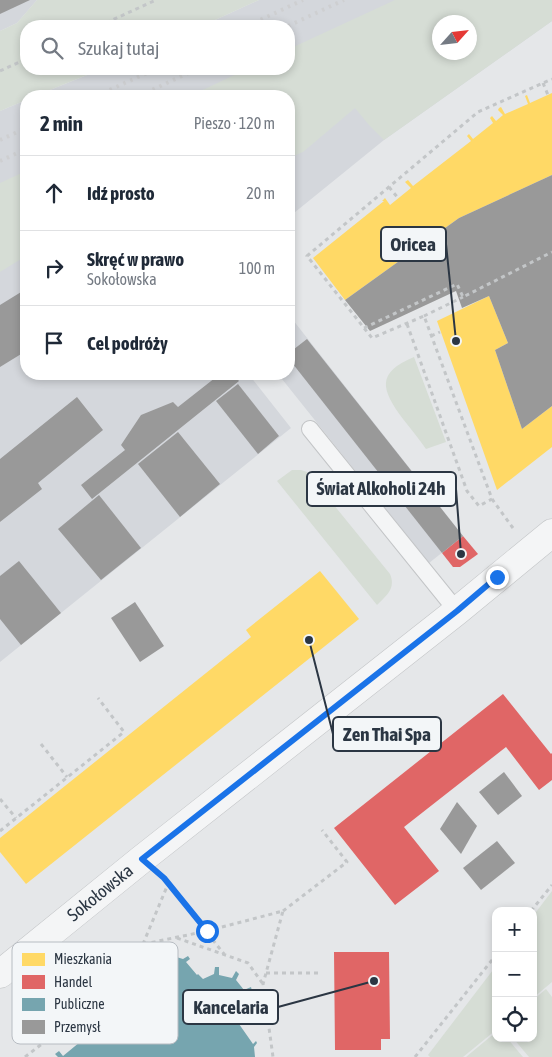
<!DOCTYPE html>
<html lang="pl">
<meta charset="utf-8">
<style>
body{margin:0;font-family:"Asap Condensed",sans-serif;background:#f2f2f3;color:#1f2937}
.controls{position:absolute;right:15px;bottom:15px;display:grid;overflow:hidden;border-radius:10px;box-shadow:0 2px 8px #0003}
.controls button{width:45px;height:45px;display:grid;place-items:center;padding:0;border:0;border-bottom:1px solid #e0e1e3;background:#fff;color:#1f2937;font:25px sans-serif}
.compass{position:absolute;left:432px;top:15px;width:45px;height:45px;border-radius:50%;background:#fff;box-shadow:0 2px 8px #0003;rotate:63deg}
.stop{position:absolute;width:15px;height:15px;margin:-11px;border:4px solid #1a73e8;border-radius:50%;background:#fff}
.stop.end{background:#1a73e8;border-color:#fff;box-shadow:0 1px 5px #0008}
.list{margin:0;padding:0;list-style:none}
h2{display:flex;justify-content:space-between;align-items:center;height:65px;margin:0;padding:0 20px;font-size:21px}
h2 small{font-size:16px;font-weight:400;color:#747a83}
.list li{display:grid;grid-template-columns:32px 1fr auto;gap:15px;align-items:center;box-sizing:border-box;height:75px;padding:0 20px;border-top:1px solid #e0e1e3}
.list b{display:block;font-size:19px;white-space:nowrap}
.list p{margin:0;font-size:16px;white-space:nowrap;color:#747a83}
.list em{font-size:16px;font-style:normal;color:#747a83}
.icon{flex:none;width:28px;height:28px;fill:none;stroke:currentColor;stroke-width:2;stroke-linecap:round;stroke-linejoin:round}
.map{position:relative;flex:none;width:552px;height:1057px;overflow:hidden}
.search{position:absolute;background:#fff;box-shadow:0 2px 8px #0003;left:20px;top:20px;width:275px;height:55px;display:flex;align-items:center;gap:12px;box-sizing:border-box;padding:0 18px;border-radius:20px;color:#747a83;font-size:19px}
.panel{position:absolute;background:#fff;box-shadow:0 2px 8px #0003;left:20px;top:90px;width:275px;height:290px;border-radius:20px}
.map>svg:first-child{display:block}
</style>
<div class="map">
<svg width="552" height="1057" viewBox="0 0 552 1057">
<rect width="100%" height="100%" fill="#e5e7e9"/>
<g fill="#d4d7dc" fill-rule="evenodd">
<path d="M0,0H37L17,23L0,31Z"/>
<path d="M259,0H552V21L384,140L289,217V96H35L102,69H289V26H202ZM440,22H470V52H440Z"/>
<path d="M26,100V374H252L250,376L291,428L0,662V111Z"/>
<path d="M289,315L463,536L429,563L278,374H289Z"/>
</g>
<g fill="#d6ddd5" fill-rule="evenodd">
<path d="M37,0H259L202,26H26V69H102L35,96H26V100L0,111V31L17,23Z"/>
<path d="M395,0H552V21L384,140L369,125L355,108L303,152L289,158V96H190L247,69H289V49ZM440,22H470V52H440Z"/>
<path d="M26,171V256L0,272V183Z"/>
<path d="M414,357L446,442L426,449C419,439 411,429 403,419C381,389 376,373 414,357Z"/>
<path d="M292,470H301L307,472L390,574C396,588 387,595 377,605L277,481Z"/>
<path d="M552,891V982L533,998V916Z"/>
<path d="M496,966V1030L463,1057H430L428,1055Z"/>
<path d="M546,989L552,997V1057H529L513,1038H533V1000Z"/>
<path d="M496,1032V1038H507L523,1057H466Z"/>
</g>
<g fill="#ffd966">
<path d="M552,93V175L459,218L345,300L313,258L384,201H382L385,198L390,205L411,188L405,182L408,180L413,186L471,141L467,136L469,134L473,139L493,123L490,118L492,116L496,121L503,115L498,110L499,108L501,107L505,114L528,104L525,96L527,95L530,103Z"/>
<path d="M489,296L508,343L495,350L522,429L552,406V447L497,490L437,321Z"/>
<path d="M320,571L359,619L26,884L0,852V838L251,637L246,630Z"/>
</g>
<g fill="#e06666">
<path d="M289,324L295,332L289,338Z"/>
<path d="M463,536L478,554L460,567H453L442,553Z"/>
<path d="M503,694L551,754L552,753V780L539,790L506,747L404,827L439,871L395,905L334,828Z"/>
<path d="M334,952H389L390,1039H381V1050H335Z"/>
</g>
<path fill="#76a5af" d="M171,951H173V956L183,959L188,956L190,959L186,962L197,975L198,974L203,979L214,974L215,967H219V975L232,978L236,971L239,974L236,980L244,990L251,987L252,991L246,994V1010L254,1012L253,1016L246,1014L239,1024L253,1044L256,1041L257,1043L254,1047L255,1057H58L55,1054L59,1051L63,1056L80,1042L77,1037L79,1036L75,1030H72V1028H75V1019L73,1018V1016L80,1013L78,1010L84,1006L80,1000L83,998L87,1003L125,974L120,968L123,965L128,971L134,967L136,970L150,959L149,955L151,954L153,959L162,963L171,955Z"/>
<g fill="#999">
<path d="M0,0H30L0,14Z"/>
<path d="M552,175V406L522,429L495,350L508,343L489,296L462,308L456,291L370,331L345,300L459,218Z"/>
<path d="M26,289V351L0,367V305Z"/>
<path d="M307,339L463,536L442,553L289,359V353Z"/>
<path d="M220,374H233L239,381L92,499L81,485L125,450L121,445L141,415L173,402L178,407Z"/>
<path d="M238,384L279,436L258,454L216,401Z"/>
<path d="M77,397L103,430L38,483L42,489L0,522V459Z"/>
<path d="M178,432L220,484L180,517L138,464Z"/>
<path d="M99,495L141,548L101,580L58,529Z"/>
<path d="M19,561L61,613L21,645L0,619V576Z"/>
<path d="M135,602L164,646L140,662L111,618Z"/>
<path d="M504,772L522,796L498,815L479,792Z"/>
<path d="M457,802L477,826L461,854L440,829Z"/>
<path d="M497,841L515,863L481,890L463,868Z"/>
</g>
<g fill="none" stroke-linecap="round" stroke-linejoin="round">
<g stroke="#c3c5c7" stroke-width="18">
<path id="service" d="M310,429L457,611"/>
</g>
<g stroke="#c3c5c7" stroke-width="29">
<g id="minor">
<path id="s1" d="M0,974L142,859L457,611L552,533"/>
</g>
</g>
<g stroke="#c3c6c8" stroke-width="3" stroke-dasharray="4 4" stroke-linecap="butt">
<path d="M99,26L156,0"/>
<path d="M0,71L26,59"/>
<path d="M543,83L548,95"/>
<path d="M389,187L398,198"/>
<path d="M424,316L463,297"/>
<path d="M407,324L467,491L479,506L492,499"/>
<path d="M364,328L457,284L463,297L552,252"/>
<path d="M431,336L440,332"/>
<path d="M513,528L492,499L424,316L372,338L307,256L478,112L552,79"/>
<path d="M41,744L67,777"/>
<path d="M0,799L16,818"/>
<path d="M0,831L124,732L98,698"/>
<path d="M163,877L224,954"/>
<path d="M283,911L347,862L322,830"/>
<path d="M531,911L552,885"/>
<path d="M177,938L248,963L263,984"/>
<path d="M143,944L168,884"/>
<path d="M266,973H318"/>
<path d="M25,1057L56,1033L62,995L120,949L207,931L283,911L263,984L273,1057"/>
<path d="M415,1057L496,955"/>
</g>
<use href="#service" stroke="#f4f5f6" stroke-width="16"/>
<use href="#minor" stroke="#f4f5f6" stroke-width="28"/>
<g stroke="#cecfd1" stroke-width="4" stroke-dasharray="2.5 5" stroke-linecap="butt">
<path d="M247,26L303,0"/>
<path d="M288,26L344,0"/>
<path d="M96,96L156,69"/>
<path d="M139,96L197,69"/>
<path d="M0,140L26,128"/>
<path d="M0,161L26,149"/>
</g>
</g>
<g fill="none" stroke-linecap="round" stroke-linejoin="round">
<path stroke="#1a73e8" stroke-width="6" d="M207,931L164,878L142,859L457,611L497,577"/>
</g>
<g text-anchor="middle" stroke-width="5" stroke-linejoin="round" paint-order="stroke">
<g font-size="18" fill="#2b3643" stroke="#f3f6f8">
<text dy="6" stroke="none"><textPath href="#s1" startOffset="129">Sokołowska</textPath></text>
</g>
</g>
<rect x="12" y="942" width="166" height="102" rx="8" fill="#f3f6f8" stroke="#b7bcc2" stroke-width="1"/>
<rect x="22" y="953" width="23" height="13" fill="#ffd966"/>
<rect x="22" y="975" width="23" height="14" fill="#e06666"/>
<rect x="22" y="998" width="23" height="13" fill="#76a5af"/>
<rect x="22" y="1020" width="23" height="14" fill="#999"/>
<g font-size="14" fill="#2b3643">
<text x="54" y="964">Mieszkania</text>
<text x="54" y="987">Handel</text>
<text x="54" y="1009">Publiczne</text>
<text x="54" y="1032">Przemysł</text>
</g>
<path fill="none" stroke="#2b3643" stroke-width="2" d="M456 341L446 244M461 554L456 489M309 640L333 734M374 981L278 1007"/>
<g fill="#2b3643" stroke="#f3f6f8" stroke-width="2">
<circle cx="456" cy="341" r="5"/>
<circle cx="461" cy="554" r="5"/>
<circle cx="309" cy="640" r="5"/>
<circle cx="374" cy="981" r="5"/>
</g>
<g fill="#f3f6f8" stroke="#2b3643" stroke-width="2">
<rect x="381" y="227" width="65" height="34" rx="5"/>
<rect x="307" y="472" width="149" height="34" rx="5"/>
<rect x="333" y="717" width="108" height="34" rx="5"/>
<rect x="183" y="990" width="95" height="34" rx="5"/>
</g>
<g font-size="19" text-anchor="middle" font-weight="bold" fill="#2b3643">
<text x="413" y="251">Oricea</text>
<text x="381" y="495">Świat Alkoholi 24h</text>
<text x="387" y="741">Zen Thai Spa</text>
<text x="231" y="1014">Kancelaria</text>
</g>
</svg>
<div class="controls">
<button>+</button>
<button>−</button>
<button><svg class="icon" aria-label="locate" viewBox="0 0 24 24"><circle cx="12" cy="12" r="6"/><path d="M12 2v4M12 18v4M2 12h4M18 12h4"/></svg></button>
</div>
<svg class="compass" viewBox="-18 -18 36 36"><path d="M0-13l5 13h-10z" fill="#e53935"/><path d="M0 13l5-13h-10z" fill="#747a83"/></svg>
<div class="stop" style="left:207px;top:931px"></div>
<div class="stop end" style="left:497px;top:577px"></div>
<div class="search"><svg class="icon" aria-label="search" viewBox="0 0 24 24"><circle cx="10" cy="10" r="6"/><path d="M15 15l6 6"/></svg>Szukaj tutaj</div>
<section class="panel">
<h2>2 min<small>Pieszo · 120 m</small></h2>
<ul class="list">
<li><svg class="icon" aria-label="ahead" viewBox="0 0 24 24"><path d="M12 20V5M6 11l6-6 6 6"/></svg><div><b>Idź prosto</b></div><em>20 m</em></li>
<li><svg class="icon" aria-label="right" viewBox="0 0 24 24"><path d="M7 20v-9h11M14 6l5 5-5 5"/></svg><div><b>Skręć w prawo</b><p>Sokołowska</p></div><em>100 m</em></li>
<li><svg class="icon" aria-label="arrive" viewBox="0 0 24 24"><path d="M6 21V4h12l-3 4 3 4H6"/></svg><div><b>Cel podróży</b></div></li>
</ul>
</section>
</div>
